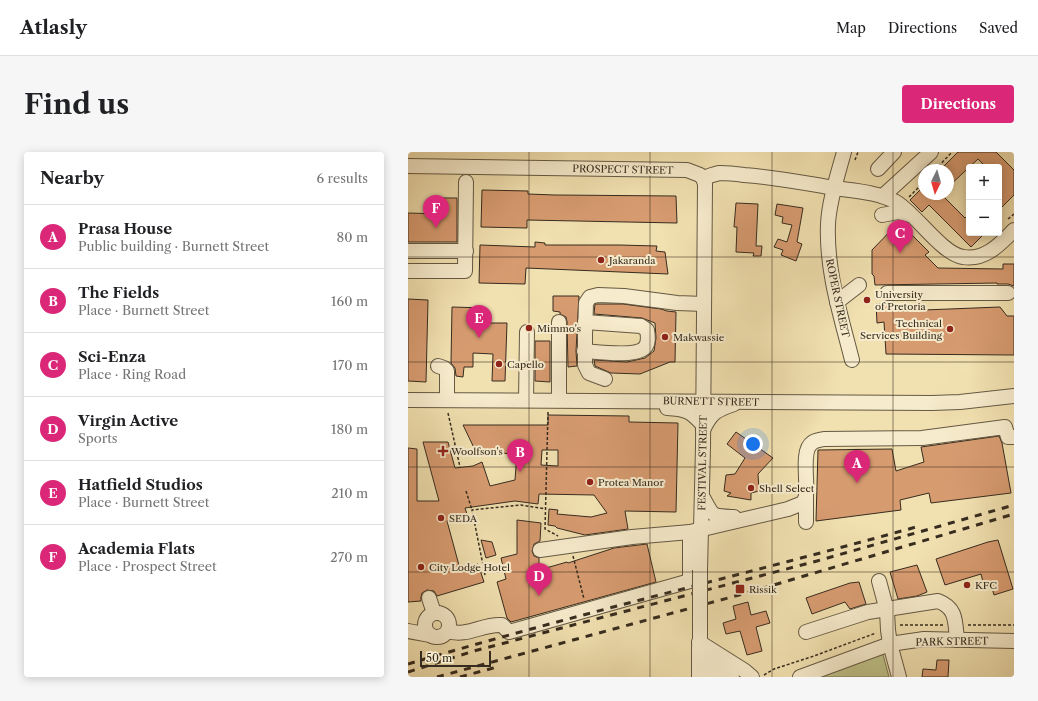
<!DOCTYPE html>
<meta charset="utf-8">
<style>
body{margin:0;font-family:"Libre Caslon Text",serif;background:#f6f6f6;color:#202124}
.controls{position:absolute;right:12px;top:12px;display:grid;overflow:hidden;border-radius:4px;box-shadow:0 2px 10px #0003}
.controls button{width:36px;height:36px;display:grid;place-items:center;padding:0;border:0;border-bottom:1px solid #e0e0e0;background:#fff;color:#202124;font:20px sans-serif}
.compass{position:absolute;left:510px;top:12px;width:36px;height:36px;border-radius:50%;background:#fff;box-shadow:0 2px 10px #0003;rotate:185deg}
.scale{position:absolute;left:12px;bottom:10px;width:71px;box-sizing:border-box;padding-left:4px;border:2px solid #362c1f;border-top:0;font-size:11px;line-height:14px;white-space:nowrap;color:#362c1f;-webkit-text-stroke:3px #f6ebcc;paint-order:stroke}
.you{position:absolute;left:345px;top:292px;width:14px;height:14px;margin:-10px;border:3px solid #fff;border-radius:50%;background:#1a73e8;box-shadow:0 0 0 6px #1a73e833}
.badge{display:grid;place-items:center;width:26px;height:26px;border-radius:50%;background:#db2777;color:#fff;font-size:13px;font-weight:700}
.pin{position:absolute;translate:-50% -33px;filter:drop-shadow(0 1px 2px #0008)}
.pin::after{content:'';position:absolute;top:21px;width:14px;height:12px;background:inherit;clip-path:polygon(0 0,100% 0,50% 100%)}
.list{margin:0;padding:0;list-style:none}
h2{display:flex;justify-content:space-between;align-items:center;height:52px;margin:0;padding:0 16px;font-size:17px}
h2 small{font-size:13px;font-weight:400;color:#757577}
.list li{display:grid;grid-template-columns:26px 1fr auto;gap:12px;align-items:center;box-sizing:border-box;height:64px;padding:0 16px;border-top:1px solid #e0e0e0}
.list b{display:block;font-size:15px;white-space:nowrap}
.list p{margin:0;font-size:13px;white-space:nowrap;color:#757577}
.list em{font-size:13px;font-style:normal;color:#757577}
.map{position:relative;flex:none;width:606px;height:525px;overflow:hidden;border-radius:4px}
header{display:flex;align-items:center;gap:24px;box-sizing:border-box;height:56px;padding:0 20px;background:#fff;border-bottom:1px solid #e0e0e0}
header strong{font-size:19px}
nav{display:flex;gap:22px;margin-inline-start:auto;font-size:14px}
.intro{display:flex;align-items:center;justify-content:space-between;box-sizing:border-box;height:96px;padding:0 24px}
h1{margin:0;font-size:28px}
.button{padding:10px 18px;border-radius:4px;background:#db2777;color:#fff;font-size:14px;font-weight:700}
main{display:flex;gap:24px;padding:0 24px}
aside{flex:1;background:#fff;border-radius:4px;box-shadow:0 2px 10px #0003}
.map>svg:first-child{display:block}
</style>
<header>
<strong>Atlasly</strong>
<nav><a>Map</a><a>Directions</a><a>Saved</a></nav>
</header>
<div class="intro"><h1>Find us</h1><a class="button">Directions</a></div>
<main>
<aside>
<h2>Nearby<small>6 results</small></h2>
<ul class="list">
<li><span class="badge">A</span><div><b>Prasa House</b><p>Public building · Burnett Street</p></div><em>80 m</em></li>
<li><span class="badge">B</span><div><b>The Fields</b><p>Place · Burnett Street</p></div><em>160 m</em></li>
<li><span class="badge">C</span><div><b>Sci-Enza</b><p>Place · Ring Road</p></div><em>170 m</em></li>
<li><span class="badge">D</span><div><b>Virgin Active</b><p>Sports</p></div><em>180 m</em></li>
<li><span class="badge">E</span><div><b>Hatfield Studios</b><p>Place · Burnett Street</p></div><em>210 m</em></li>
<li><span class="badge">F</span><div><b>Academia Flats</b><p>Place · Prospect Street</p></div><em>270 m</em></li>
</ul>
</aside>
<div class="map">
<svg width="606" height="525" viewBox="0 0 606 525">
<rect width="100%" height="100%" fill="#f1e0b0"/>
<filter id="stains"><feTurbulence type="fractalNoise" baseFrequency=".005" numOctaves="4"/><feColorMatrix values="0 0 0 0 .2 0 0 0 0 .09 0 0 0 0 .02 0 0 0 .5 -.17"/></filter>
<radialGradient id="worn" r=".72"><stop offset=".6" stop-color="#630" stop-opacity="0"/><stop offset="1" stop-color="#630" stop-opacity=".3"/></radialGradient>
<path fill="#bec188" stroke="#7a7654" d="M474,499L481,525H409Z"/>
<g fill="#d79b70" stroke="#362c1f" fill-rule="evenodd">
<path d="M550,0H588L606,18V43L591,58V15H578L570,7L540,35V18H532Z"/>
<path d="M516,34V42H533L557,66L561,62V81H577L563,95L521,53L514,60L502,48Z"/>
<path d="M74,38L120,39V42L147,43L268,44L269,71L119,68V76L73,75Z"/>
<path d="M34,46H49V90H0V61L34,62Z"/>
<path d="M328,51L350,52L348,94H354L353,104H345L346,101L328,100L329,75H326Z"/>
<path d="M369,52L395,56L389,90L394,92L388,109L373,103L375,98L366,95L370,87L379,90L384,73L374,71L375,65L367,63Z"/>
<path d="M491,70L521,100L517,103L530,116L595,117V112H606V134L600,132H589V131L467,133L466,124L464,122V98Z"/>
<path d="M127,90L137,91V93H211L249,94L248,99L257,100L260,122L118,116L117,132L71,131L72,93L127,95Z"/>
<path d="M145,144H171L168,199L169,214L160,215L159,170L158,165L152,162V160L145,159Z"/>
<path d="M0,147L20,148L18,230L0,229Z"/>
<path d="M482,151L490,159L592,155L599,164H606V203L478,202L476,170L469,171L468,152Z"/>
<path d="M187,152H215L253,157L259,159L268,160L267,210H262L232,222L203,221L187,214L186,208L219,210L237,206L246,199L248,186L247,171L234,166L186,162Z"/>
<path d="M44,155L77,156V171H99L97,229H84L85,202L65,201V215H56L55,225L48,224L47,216L43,211Z"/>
<path d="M127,189H142V230L127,229Z"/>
<path d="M140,263L221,264V270L270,271L268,360L217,359L220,377L177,383L149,376L147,374L140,373L141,357L150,358L149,362L183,365L199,361L186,343L131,342L130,352L107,349L57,356L60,365L39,369L52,417L70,412L76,430L29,444L26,439L19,438L14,441L13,445V449L0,450V296L9,297V349H31L15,290H40L47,316L65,314L74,310L82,334L107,328L109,302L68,300L55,273H140ZM134,298H150V314L133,313Z"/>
<path d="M328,280L365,306L350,322L351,339L343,341V348L319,344L323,341L316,339L318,323L327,322L337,306L319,292Z"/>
<path d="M591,284L594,291L603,341L523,351L521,341L492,348L493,358L408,369L410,298L484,297L488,319L516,310L513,295Z"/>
<path d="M109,368L133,371L132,389L126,392L124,399L126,404L131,406V418L159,410L160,411L206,396L239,392L248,430L103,470L99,466L89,430L98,427L93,406L109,402Z"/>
<path d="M73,388L84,390L88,403L78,406Z"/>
<path d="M590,388L605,437L586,443L583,432L576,434L573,422L537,433L528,407L580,390Z"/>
<path d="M509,413L519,440L509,444L490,447L482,420Z"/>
<path d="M451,430L458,452L442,457L437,450L404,462L398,446L442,431Z"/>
<path d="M340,450L343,463L358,459L362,471L348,475L354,499L339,503L332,479L318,482L315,471L328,467L325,454Z"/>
<path d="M529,508H541L540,525H514L515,517L528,518Z"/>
</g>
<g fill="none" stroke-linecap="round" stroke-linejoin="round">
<g stroke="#655943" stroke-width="16">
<g id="minor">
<path d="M436,0C430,22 421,49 420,72C418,119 433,164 444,208"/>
<path d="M0,14L279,18L292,23L295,26"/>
<path d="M470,17L486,0"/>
<path d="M295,26C301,24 306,22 312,21C320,21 329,22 336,23C367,25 396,31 426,36C447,39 469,40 488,50C508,62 534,102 555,105C577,109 592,92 606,78"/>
<path d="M475,44L523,0"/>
<path d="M474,63L490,60L502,63"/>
<path d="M0,99H58"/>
<path d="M0,119H57L58,30"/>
<path d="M479,141H600"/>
<path d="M429,150L451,133"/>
<path d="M176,199C190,200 231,206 238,194C241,189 240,183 239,178L233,174L177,170"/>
<path d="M30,214L36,216L39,219V248"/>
<path d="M197,227L181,221L177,213V183L178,151L182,145L190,143L216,144L269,151L296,152"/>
<path d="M0,248L524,251L552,250L606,244"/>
<path d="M118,248L119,180"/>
<path d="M151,248V170"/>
<path d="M259,256C278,257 283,259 295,273"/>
<path d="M295,278C303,261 308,258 326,252"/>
<path d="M294,344C306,365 302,364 326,365"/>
<path d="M398,370V344"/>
<path d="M132,398L224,385L282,380L380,357L395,351C396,348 398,346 398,343C400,331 393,298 404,291C407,288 412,288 416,287L514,286L597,275L600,285H606"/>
<path d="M292,418L295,295L297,32L295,26"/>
<path d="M471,429L479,459L480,478L482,492L491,525"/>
<path d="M21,446L26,461"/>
<circle cx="29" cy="473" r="12"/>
<path d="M0,479L22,483"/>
<path d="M40,479C58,485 73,473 91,473H94L101,480L282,429V380"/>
<path d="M398,480L460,460L530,449C549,456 547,470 549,488"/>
<path d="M291,490L337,519L344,525"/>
<path d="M291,501L324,525"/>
<path d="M291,512L306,525"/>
<path d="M291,525V494"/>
<path d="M392,525L482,492L516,487L606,489"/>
</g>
</g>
<g stroke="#362c1f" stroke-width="1.5" stroke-dasharray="3 2" stroke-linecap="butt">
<path d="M447,8L450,0"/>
<path d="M527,18L544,0"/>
<path d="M501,45L516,30"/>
<path d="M600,67L606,62"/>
<path d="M140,260L137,377L150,384"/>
<path d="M40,261L52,315"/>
<path d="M58,339L64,358"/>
<path d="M165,404L176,447"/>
<path d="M77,423L64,358L113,353L138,357"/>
<path d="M492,473H536"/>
<path d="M560,473H606"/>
<path d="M356,523L366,517L406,504L468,481"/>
</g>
<use href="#minor" stroke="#f6ebcc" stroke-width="14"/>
<g stroke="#362c1f" stroke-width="3" stroke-dasharray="7 7" stroke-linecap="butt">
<path d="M0,512C168,462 339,422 508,375"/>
<path d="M0,520L66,499L409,409L606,353"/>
<path d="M29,525L342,440L606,362"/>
<path d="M52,525L89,515"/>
</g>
<g stroke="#655943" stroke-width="16" stroke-linecap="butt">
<path id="minor-bridge" d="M292,486V418"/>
</g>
<use href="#minor-bridge" stroke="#f6ebcc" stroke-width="14"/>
</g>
<path fill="none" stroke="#362c1f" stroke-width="1" stroke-opacity="0.55" d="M121,0V525M242,0V525M364,0V525M485,0V525M0,105H606M0,210H606M0,315H606M0,420H606"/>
<g fill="#8f2418" stroke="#f6ebcc" stroke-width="1.5">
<circle cx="193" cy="108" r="4"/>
<circle cx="459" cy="148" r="4"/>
<circle cx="121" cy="176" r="4"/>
<circle cx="542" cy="177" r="4"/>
<circle cx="257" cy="185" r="4"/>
<circle cx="91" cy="212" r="4"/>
<path d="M33 293h4v4h4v4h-4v4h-4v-4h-4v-4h4z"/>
<circle cx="182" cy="330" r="4"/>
<circle cx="343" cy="336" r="4"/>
<circle cx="33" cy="366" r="4"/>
<circle cx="13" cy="415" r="4"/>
<circle cx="559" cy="433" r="4"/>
<rect x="327" y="432" width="10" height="10" rx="2"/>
</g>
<g text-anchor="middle" stroke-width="4" stroke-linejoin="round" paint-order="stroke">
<g font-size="10" fill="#362c1f" stroke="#f6ebcc">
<text transform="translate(215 17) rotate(1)" y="4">PROSPECT STREET</text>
<text transform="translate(430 146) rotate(78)" y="4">ROPER STREET</text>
<text transform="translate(303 249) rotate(1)" y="4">BURNETT STREET</text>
<text transform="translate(294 311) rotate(-89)" y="4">FESTIVAL STREET</text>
<text transform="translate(544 489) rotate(-1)" y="4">PARK STREET</text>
</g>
<g font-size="10" fill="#362c1f" stroke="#f6ebcc" text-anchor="start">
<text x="201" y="112">Jakaranda</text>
<text x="467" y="146">University<tspan x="467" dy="12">of Pretoria</tspan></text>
<text x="534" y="175" text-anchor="end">Technical<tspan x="534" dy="12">Services Building</tspan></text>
<text x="129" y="180">Mimmo's</text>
<text x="265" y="189">Makwassie</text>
<text x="99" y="216">Capello</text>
<text x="43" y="303">Woolfson's</text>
<text x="190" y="334">Protea Manor</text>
<text x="351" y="340">Shell Select</text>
<text x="41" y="370">SEDA</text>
<text x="21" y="419">City Lodge Hotel</text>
<text x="567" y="437">KFC</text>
<text x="341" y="441">Rissik</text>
</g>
</g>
<rect width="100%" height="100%" filter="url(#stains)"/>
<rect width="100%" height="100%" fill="url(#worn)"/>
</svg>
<div class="controls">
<button>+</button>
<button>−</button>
</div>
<svg class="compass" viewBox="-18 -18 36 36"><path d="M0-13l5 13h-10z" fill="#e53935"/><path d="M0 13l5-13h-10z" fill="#757577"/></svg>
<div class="scale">50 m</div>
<div class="you"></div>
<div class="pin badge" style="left:449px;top:331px">A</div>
<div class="pin badge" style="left:112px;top:320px">B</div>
<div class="pin badge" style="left:492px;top:101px">C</div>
<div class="pin badge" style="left:131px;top:444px">D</div>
<div class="pin badge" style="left:71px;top:186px">E</div>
<div class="pin badge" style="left:28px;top:76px">F</div>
</div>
</main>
